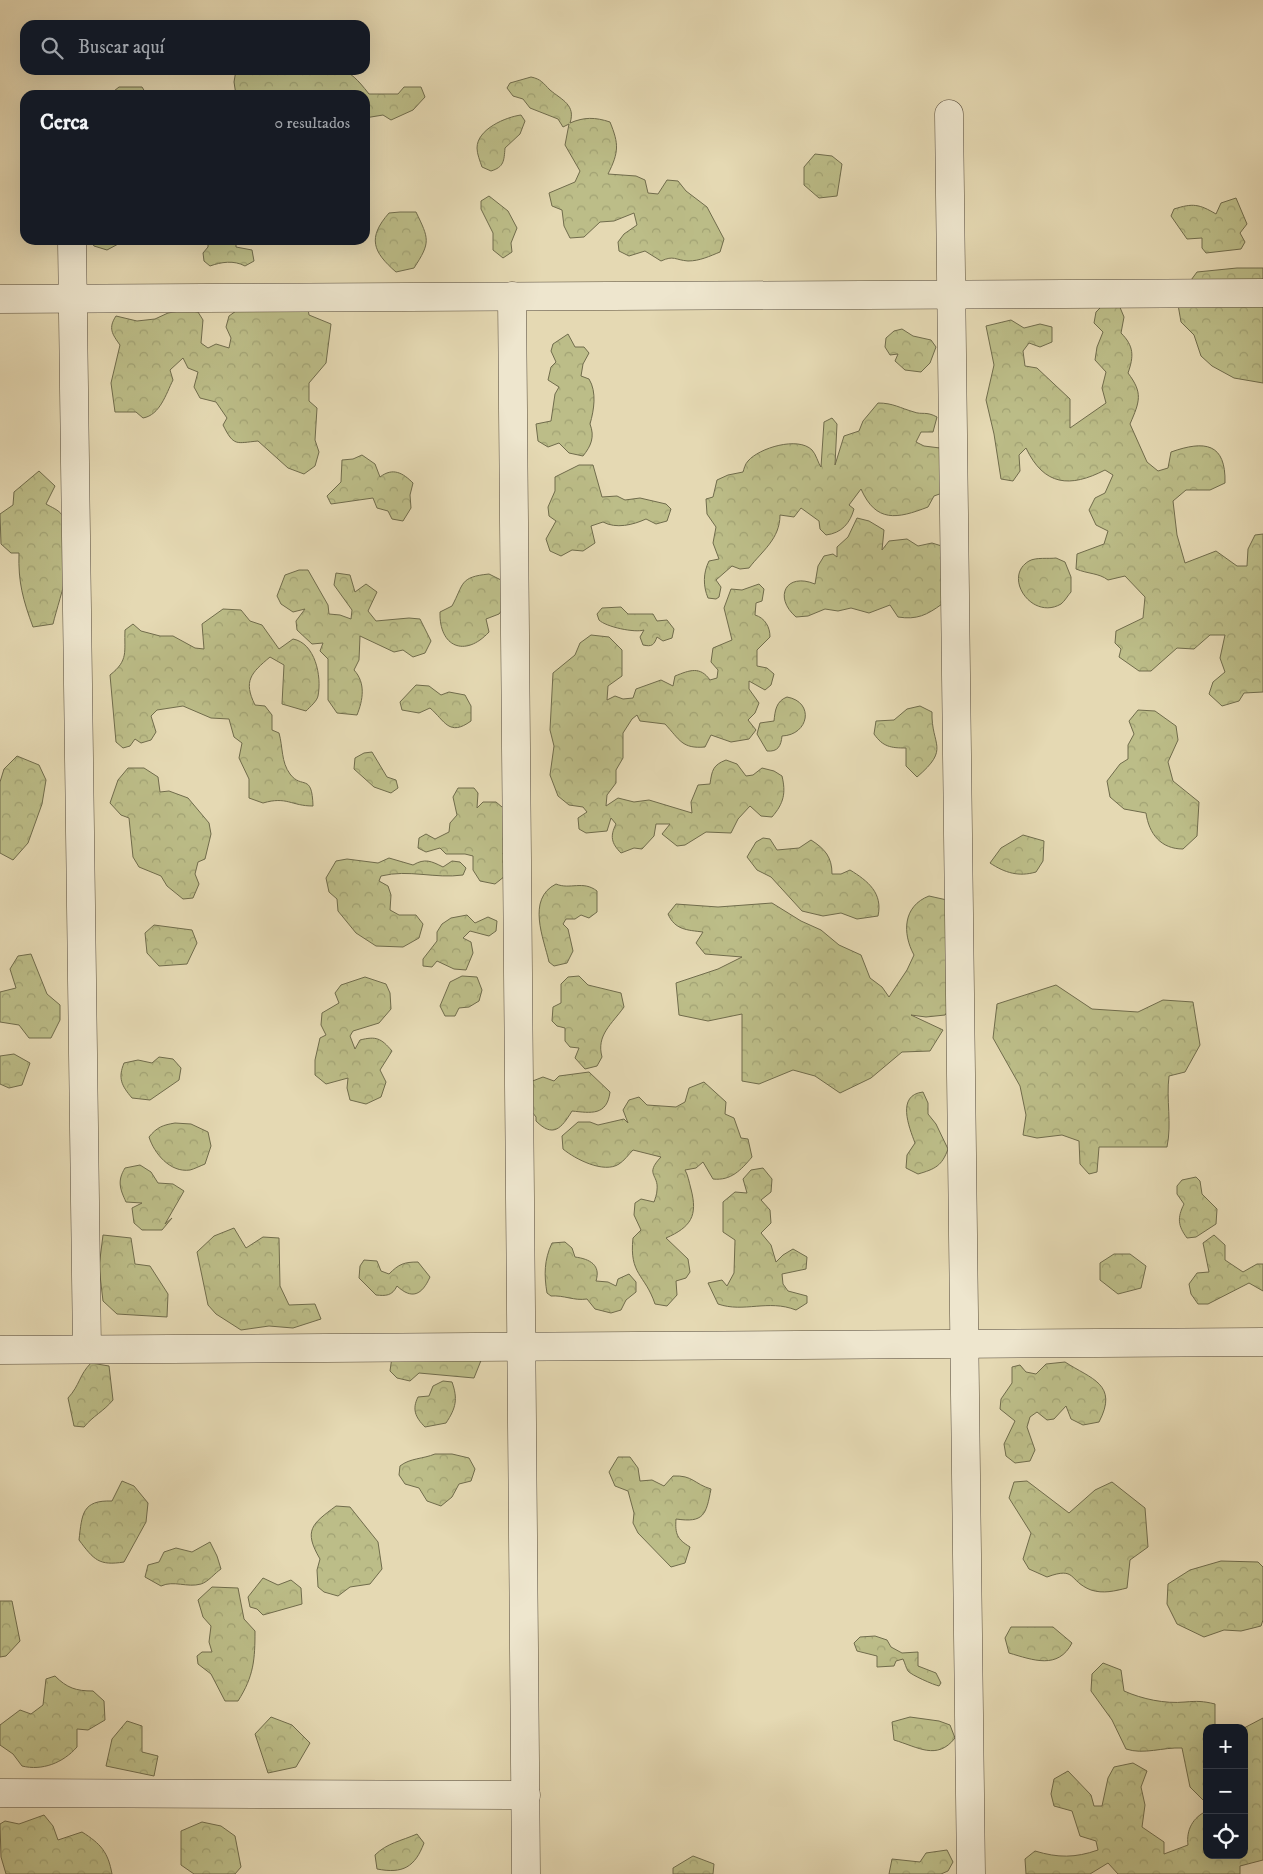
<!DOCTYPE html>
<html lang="es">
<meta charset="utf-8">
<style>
body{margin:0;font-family:"IM FELL DW Pica",serif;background:#242831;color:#f1f3f6}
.controls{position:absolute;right:15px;bottom:15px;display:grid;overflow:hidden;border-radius:10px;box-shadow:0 5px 20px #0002}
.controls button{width:45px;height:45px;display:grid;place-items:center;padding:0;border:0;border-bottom:1px solid #363941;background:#171b24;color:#f1f3f6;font:25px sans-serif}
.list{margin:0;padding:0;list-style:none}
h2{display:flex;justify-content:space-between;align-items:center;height:65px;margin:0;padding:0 20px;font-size:21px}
h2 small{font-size:16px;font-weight:400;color:#9ea1a6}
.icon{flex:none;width:28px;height:28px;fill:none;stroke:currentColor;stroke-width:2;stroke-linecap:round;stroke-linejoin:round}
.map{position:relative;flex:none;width:1263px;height:1874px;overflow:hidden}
.search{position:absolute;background:#171b24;box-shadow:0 5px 20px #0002;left:20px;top:20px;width:350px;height:55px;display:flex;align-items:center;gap:12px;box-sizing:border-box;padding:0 18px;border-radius:15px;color:#9ea1a6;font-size:19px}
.panel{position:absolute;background:#171b24;box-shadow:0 5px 20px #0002;left:20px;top:90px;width:350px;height:155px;border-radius:15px}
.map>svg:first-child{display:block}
</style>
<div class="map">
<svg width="1263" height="1874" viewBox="0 0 1263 1874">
<defs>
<pattern id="forest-crowns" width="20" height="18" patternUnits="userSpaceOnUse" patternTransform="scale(1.25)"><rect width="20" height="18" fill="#bcbd88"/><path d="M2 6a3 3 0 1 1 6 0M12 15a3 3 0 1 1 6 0" fill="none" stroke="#a1a274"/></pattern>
</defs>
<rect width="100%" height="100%" fill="#e5d9b3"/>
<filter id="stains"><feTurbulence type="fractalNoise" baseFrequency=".004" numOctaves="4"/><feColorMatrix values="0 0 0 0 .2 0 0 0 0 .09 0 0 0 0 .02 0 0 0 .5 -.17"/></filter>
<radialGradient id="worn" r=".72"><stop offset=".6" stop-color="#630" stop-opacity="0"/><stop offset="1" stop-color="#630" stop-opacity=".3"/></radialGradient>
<g fill="url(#forest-crowns)" stroke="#706c4c">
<path d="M236,70H299L302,72L305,70C342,70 345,63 369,94H398L404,87H421L425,97L413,110L391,120L383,115L365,118V95H236L234,82Z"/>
<path d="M531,77C541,79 543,83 550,90C562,100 576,105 570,123C584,117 595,117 610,122C619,144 619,152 608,174L636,176L645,180L648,193L658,194L667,180L678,181L686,191L707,207L724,239L720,252C710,256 700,261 688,261C675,260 674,255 661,261L645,251L629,256L619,251L618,242L624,234L637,225L634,213L614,221L600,222L584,237L570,238L564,226L562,210L552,206L549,193L575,182L580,171L565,145L569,124L563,127L558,119L530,108L523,99L513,96L507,88L510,83Z"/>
<path d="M119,87H142L147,95H109Z"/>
<path d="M521,115L525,121L520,134L505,148C504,161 504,167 491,171L482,167C480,161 477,154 477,148C477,129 506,117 521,115Z"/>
<path d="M815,154L832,156L842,164L837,196L819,198L804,185V167Z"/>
<path d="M489,196L508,211L517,228L511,243L512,252L503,258L493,250V233L481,209V201Z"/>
<path d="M1236,198L1247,224L1240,233L1245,242L1241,249L1206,253L1202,248V238L1187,239L1171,216L1174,209C1193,203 1199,204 1216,214L1221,203Z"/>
<path d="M400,212H416C429,239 431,242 414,268L396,272C373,252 367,238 389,213Z"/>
<path d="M90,240H121L120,243L107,250L94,246Z"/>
<path d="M208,240H236V247L252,250L254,261L245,266C234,260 221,262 210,266L204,261L203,253L208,247Z"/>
<path d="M1237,268H1263V383L1234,378L1212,366L1201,356L1194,335L1181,322L1177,299L1197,272Z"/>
<path d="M1105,303L1119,305L1124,317L1121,333C1134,346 1134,356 1128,373C1143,393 1140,401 1130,424L1147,462L1158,471L1168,468L1171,452C1205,440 1226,443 1225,483L1210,490H1186L1173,501L1177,535L1185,563L1216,551L1237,566H1247L1248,549L1255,535L1263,534V692L1244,693L1239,701L1222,706L1209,694L1213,682L1225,672L1220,658L1225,635H1210L1194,649L1177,648L1151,671H1139L1119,657L1121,649L1115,643L1116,631L1143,618L1145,597L1125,576L1108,580C1099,573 1088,574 1076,569L1077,554L1104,544L1108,531L1096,525L1089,510L1095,498L1105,493L1113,475L1105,470C1070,488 1044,486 1026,448L1019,455L1020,471L1013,481L1001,479L994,434L986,400L994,365L986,326L1011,320L1024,328L1040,324L1052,327V342L1040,347L1029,343L1023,351L1025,366L1037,368L1070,399V428L1106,403L1102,388L1106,372L1095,360L1097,347L1103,332L1094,323L1096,312Z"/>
<path d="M308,309L309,315L331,324L326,363L309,383V401L317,408L315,440L319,452L315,466L304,474L288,468L258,441C236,443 234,447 223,425L227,418L216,402L200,398L194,387L198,372L188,368L183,358L170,370L173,380C166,394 160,415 143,418L136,412H115L111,383L120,345C112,334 108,328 116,316L137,321L155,319L168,313L185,310L198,312L203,320L201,343L208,348L216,344L229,348L231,338L226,327L229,316L236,311Z"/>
<path d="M902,329L913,336L931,340L936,347L930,363L921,372L905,370L895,361L898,354L890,355L885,347L886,338L894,331Z"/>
<path d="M568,334L575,347H584L589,353L583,364L581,376L589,379C597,392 594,410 590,424C595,437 591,446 583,456L569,453L559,443L548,447L538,441L536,424L551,421L555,394L559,387L548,380L551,367L556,362L551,351L553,344Z"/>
<path d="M878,403C893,403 900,408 914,412C922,415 926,411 937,417L933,432H921L916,442L924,446L940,448L945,492L934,496L928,507C897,519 876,523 861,489L849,505L854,509C850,523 842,533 826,535L820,529L819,521L801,508L794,517L780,515C780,539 762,551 749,568L740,569L732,566L716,580L721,587L719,597L716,599L708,598C703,586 703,573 709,561L719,559L713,543L716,527L707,514L706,499L713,497L717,480L728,475L743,472C744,469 745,464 748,461C759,448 798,436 812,450C816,454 818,463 821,467L824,422L832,418L837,424L835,465L844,436L859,431L863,421Z"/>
<path d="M362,455L375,464L380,477C393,467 403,473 413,483L410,495L411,508L403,521L392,519L388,511L377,508L373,498L331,504L327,496L341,482L342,460L353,459Z"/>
<path d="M579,465H593L602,497L617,496L625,500L640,498L666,504L671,509L667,521L656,524L646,519C633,525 616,529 603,522L591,526L595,543L583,551L572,550L561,556L550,551L546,539L556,521L549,516L548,507L555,491V477Z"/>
<path d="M39,471L55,486L46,504C51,507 59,510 62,515C81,542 60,595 53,624L33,627C23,600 18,582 19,553H11L1,544L0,514L13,505L14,492Z"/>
<path d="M857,518L869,521L884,530L882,550L889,541L907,539L918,546L932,543L945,547L942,604C927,615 917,620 898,617L890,605L869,613L851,608L838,611L825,609L808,616L796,617C773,597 786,572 815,584L818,566L824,556L833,554L837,557V547L848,537Z"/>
<path d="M1056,558L1065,562L1071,577V592C1068,595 1065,601 1061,604C1032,621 1002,577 1029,561C1036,557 1049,559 1056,558Z"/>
<path d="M299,570H308L328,605L329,614L340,615L351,619L352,610L334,585L336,573L350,575L355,592L366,584L377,592L368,611L376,621L409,618L420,619L431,641L425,653L413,657L403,650L394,652L360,636L359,660L354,670C366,683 363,700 357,715L337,713L328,700V659L320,651L323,643L312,644L297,630L296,621L305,609L293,612L281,604L277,596L285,575Z"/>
<path d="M489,574L505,582L509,601L499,614L486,619L489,632C465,658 439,647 440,612L452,606C464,584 459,577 489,574Z"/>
<path d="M759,584L764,589L762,601L756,603L755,615C765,618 770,627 770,637L757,650V666L767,668L774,674L771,685L765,690L749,681V689L759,703L755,713L748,720L756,730L749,739L731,742L711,735L705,747C682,749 680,740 665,724L640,721L637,715L632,719L623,733V758L616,770V783L607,795L606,806L618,798L634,802L649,800L692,813L691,802L698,785L710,784C712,770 713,765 726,760L737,764L746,776L753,775L762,768L774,771L782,776C786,793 784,803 772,817L761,816L750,806L738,819L731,833L706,832L685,845L677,846L662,834L670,824H656L654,836L642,849L634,848L621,853C611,843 610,836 616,824L611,818L607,831L586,833L579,829L578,818L587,812L583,807L569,805L558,796L550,775L554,746L550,730L553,673L575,655L580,643L591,635L609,637L622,650V676L608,686L607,700L615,696L623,699L633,698L636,689L661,680L673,686L675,676C690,670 700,666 710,680L717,678L718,670L711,662L713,648L732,640L724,608L731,589L742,590Z"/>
<path d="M621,607L628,614H653L657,621L667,620L674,629L672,638L663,641L657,637C654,645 652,647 643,645L640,637L644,630C635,633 606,627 599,620L597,614L602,608Z"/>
<path d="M223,609L241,610L250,621L262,625L279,649L293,639C315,643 322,676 318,696C317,701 310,707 306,711L282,704L284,665L270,657C251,673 243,681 255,705L265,706L272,715V730L279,733C283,747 281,762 290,774C302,790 312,772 313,806C291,806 287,796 263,803L249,798V779L239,758L242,743L234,737L229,719L211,718L183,706L157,710L151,716L156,732L151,740L141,743L135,739L130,746L123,748L116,742L110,675C129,660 124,652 125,630L133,624L141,631L160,636H173L195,648L204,649L202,624Z"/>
<path d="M416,685L429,686L441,695L449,692L465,695L471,706V721C449,737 445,721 430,708L419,713L402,710L400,702Z"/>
<path d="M787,697C815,702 809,735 782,736C781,746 778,752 767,751L757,734L760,723L774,721C775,711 776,701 787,697Z"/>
<path d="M920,706L932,712C931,746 951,748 917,777L906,766V748C891,748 883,747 874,734L876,721L894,720L907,709Z"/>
<path d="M1138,710L1155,711L1176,726L1178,740L1168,762L1173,781L1199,802L1197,836L1183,849C1161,849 1149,834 1146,813L1124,809L1110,797L1107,781L1120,764L1128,759V745L1134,734L1129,721Z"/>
<path d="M372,752L387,777L396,780L398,788L391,793L374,787L354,769L355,758L364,753Z"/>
<path d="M17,756L39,765L46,780L42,804L28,843L13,860L0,853V782L4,769Z"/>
<path d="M128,768H144L158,777L160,792L169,791L188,798L209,823L211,834L205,859L198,862L195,874L199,884L193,898L183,899L167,886L161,876L139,867L133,857L129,818L121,815L110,803L118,780Z"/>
<path d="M458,788H474L478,793L477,808L483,802H496L508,812L509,848L503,853L508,864L505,876L495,884L480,881L473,870V856L465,854H446L440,848L426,852L418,848L419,838L426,834L435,839L449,832L450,823L457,815L453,797Z"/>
<path d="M1023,835L1044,841L1043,861L1036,872C1019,877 1005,873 990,863L1001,848Z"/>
<path d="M763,838L770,839L777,850L799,848L811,840C825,849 832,857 832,874H841L850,870C868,881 883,893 878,916L857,919L841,913L823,916L802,911L771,877L757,870L747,857L756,842Z"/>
<path d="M389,858L413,865C425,858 431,861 443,867L452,861L460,862L466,868L463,875C435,879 409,869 381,876L379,881L388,886L391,895L390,910L399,915H416L423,924L419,938L403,947L376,946L356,933L338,911L337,899L329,892L326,878L336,861L347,859L378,863Z"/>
<path d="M556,884C570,890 583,880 597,891V912L589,918L581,915L575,919H566L563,924L568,929L573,951L567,963L554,966L549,962C544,939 526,899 556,884Z"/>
<path d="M929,896L947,900L957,998L945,1015L926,1017L911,1015L943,1030L930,1051L902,1052L871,1078L840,1093L815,1076L793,1070L759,1084L742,1081V1014L708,1021L679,1015L676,983L718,969L742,957L705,954L696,943L703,932C687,930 675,930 668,914L676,904L718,907L772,903L801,921L821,930L839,945L861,955L870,978L882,987L889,997L907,970L914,955C902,933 903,906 929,896Z"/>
<path d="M467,915L475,923L488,917L497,921L496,931L489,936L470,931L463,938L471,942L473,953L466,970L454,969L437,961L432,967L423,966V959L437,941V932L442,924L451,918Z"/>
<path d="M154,925L192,930L197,943L187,964L159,966L147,953L145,933Z"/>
<path d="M31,954L47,994L60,1005V1020L51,1038H29L19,1025L0,1022V992L16,988L10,969L18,956Z"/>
<path d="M462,976L477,977L482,990L479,1001L469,1007L459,1008L455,1016H445L440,1006L450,982Z"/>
<path d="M579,976L588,985L621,993L624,1007C612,1024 596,1035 602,1057L597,1066L585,1069L575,1058L579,1048L570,1047L565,1041V1028L557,1026L552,1021L553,1007L561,1003V984L568,977Z"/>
<path d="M365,977L386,984L390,993L391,1009L379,1023L353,1031L350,1036L355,1049L360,1040C376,1036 381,1038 392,1051L380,1070L386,1082L381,1097L366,1104L350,1100L347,1088L348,1078L326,1084L315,1075V1060L320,1038L326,1035L321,1025L322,1013L339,1003L335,993L341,985Z"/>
<path d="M1056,985L1092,1009L1138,1012L1163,1000L1193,1002L1200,1045L1185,1072L1169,1076C1166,1100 1172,1123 1167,1147H1099L1097,1172L1089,1174L1080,1164L1079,1141L1062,1135L1037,1138L1023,1135L1026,1115L1020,1086L993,1038L997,1004Z"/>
<path d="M14,1054L30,1063L22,1085L9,1088L0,1084V1056Z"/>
<path d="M159,1057L173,1059L181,1068L179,1080L150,1100L132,1098C121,1085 118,1078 124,1063L138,1060L152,1063Z"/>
<path d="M589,1072L610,1092C607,1116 591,1113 572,1111C561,1129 553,1138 536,1121V1117L529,1108L530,1082L543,1077L554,1081L559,1076Z"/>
<path d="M704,1082L726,1102L725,1114L734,1118L741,1138L748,1139L752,1157C741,1170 731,1181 713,1179L703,1162L696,1168L685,1170C688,1175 689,1182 691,1189C698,1216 691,1227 666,1238L688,1259L690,1272L686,1278L676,1281L677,1295L667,1306L655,1304C645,1274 629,1275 633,1238L641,1230L634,1215L635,1203L641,1199L654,1202C655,1199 657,1194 657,1190C659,1174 644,1175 661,1157L633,1150C629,1154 624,1161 619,1164C604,1174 575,1159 563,1149L562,1136L578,1122H590L598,1125L624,1119L628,1123L623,1110L629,1100L639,1097L647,1105L676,1107L685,1102L689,1088Z"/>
<path d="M923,1092L928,1103V1114L936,1124L948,1149C942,1166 935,1169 918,1174L906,1168L907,1155L915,1143C909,1127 896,1095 923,1092Z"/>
<path d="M175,1123L191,1124L208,1132L211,1146L205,1164C200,1166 194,1169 190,1170C170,1173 154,1153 149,1137C157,1127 163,1125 175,1123Z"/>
<path d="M140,1165L151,1172L158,1183L173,1184L184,1191L165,1224L172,1218L162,1230H142L134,1223L132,1208L142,1203L126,1202C120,1189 117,1181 125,1168Z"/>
<path d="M763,1168L772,1179L771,1192L761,1200L770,1210L771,1223L761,1233L771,1245L776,1262L783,1255L793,1249L807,1257L806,1269L782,1274L783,1284L788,1291L807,1296V1303L796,1310C768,1299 744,1313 718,1304L708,1283L722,1280L727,1286L734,1273L735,1240L723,1232V1202L735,1192L747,1193L743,1179L751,1170Z"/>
<path d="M1196,1177L1200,1181L1202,1194L1217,1209L1216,1224L1196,1237L1187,1238C1178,1226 1177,1218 1184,1204L1177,1194V1186L1182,1180Z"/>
<path d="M234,1228L246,1248L263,1237L279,1238L280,1286L289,1305L315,1304L321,1319L293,1328L269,1326L241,1330L216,1314L208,1305L197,1252L214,1236Z"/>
<path d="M103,1235L131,1238L135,1264L150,1266L168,1294L167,1317L117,1314L103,1301L99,1267Z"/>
<path d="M1214,1235L1225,1245V1260L1243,1272L1257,1264H1263V1291L1249,1283L1208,1304H1198L1191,1294L1189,1284L1197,1273L1209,1272L1203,1243Z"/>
<path d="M565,1242L572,1248L575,1257C590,1259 601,1265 596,1281L608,1282L616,1286L618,1279L629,1274L636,1282V1292L626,1300L621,1310L611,1313L595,1309L587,1299C574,1301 564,1295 551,1296L547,1293C544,1275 544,1260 552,1243Z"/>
<path d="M1114,1254H1130L1146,1266L1141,1288L1118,1294L1100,1280V1263Z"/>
<path d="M364,1260L377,1261L381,1271L389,1274C399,1264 404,1262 418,1262L430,1277C422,1295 412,1300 397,1286C392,1296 386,1296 376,1295L359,1278L360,1266Z"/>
<path d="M392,1357L482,1358L474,1378L419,1373L410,1381L397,1378L390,1371Z"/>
<path d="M1065,1362C1091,1379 1119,1384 1099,1422L1083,1425L1071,1419L1066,1406L1054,1419L1047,1420L1037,1412L1030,1417L1027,1427L1035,1450L1030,1461L1015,1463L1006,1456L1004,1444L1015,1421L1000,1409L1001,1399L1012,1383V1367L1020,1365L1026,1372L1036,1374L1046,1364Z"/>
<path d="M91,1363L109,1366L113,1400C104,1411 93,1416 84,1427L74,1426L68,1398C80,1385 79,1375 91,1363Z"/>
<path d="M443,1381L452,1382C458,1399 456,1408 446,1423L425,1427C415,1417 412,1409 418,1397L429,1396L433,1386Z"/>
<path d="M435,1454H452L469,1458L475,1469L471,1481L459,1484L452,1497L441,1506L427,1501L419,1488L405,1484L399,1475L400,1466C410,1458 423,1459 435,1454Z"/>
<path d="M618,1457H630L638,1468L640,1481L652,1480L664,1486L673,1476C693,1475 694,1484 711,1489C706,1515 704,1523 676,1519C675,1534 677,1539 690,1547L685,1563L671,1567L638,1533L633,1523L634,1513L628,1491L615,1486L609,1472Z"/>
<path d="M122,1481L134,1486L148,1503L146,1522L124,1562C99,1566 94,1560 79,1540C82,1514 82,1500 112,1501Z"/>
<path d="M1027,1481L1069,1513L1095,1490L1112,1482L1145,1508L1148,1547L1130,1560L1127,1588C1115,1591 1103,1594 1091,1590C1068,1581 1077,1566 1047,1577L1029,1569L1023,1559L1031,1533L1009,1498L1014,1482Z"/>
<path d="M336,1506L350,1507L378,1542L382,1569L370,1584L350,1587L338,1596L324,1592L318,1587L317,1570L320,1559C303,1530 312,1524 336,1506Z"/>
<path d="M210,1542L217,1556L221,1569C215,1573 208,1582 201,1584C187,1588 174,1580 161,1586L145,1577L148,1565L159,1562L164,1552L176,1548L192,1552Z"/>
<path d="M1221,1561L1258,1562L1263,1567V1620L1261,1626L1241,1631L1224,1630L1204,1637L1177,1624L1167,1604L1168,1584L1190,1570Z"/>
<path d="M263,1578L278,1585L291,1580L301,1588L302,1604L263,1615L257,1609L250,1607L248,1597Z"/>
<path d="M212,1587L238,1588L244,1619L255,1631C255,1659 254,1676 238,1701H225L211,1674L198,1664L197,1656L202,1652H212L209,1642L211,1626L203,1617L198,1600Z"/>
<path d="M0,1601H12L20,1641L6,1656L0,1657Z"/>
<path d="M1011,1627H1053L1072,1643C1058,1670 1033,1660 1009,1653L1005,1638Z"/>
<path d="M875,1636L887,1640L891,1647L902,1653L918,1652V1666L936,1673L941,1683L939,1686C934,1685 911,1675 908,1671C906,1668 905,1663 903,1659L896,1661L894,1666L877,1667V1656L857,1651L854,1643L860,1637Z"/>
<path d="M1103,1663L1121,1670L1124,1691C1142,1699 1165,1704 1185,1702C1197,1701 1203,1701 1215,1704V1728H1207V1804L1190,1787L1182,1748C1163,1747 1144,1755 1126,1749L1112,1720L1091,1691L1092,1674Z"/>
<path d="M55,1676C67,1688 76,1691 93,1691L104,1701L105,1720L88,1730L77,1729V1747C63,1763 42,1771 22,1766L13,1754L0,1745V1725L20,1710L31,1714L43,1705L46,1679Z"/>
<path d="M271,1717L292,1725L310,1743L296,1767L268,1773L255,1734Z"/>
<path d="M910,1717L939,1721L950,1725L955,1738C937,1761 918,1747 894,1740L892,1722Z"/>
<path d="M1263,1718V1860L1240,1866V1874H1118L1108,1863L1090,1874H1026L1025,1859L1035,1851C1058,1858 1075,1858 1098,1850L1096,1841L1080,1836L1072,1811L1054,1806L1051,1794L1054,1779L1068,1771L1091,1795L1094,1806H1102L1108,1778L1114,1767L1133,1763L1147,1771L1141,1787L1145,1805L1142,1827L1164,1842V1854L1188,1845C1186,1830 1193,1817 1207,1811V1855H1244V1728Z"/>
<path d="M127,1721L142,1726V1752L158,1756L154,1776L106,1766L112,1739Z"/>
<path d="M44,1815L53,1826L58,1840L82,1832C101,1844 108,1852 112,1874H6L1,1857L0,1824L5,1821L19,1824Z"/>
<path d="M202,1822L221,1826L235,1836L241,1867L235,1874H194L181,1865V1831Z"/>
<path d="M417,1834L424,1843C415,1867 403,1874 377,1869L375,1855C387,1843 401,1841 417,1834Z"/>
<path d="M947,1850L953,1862L948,1871L941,1874H889L892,1859L920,1862L926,1853Z"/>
<path d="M693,1856L714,1864L713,1874H673V1868Z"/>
</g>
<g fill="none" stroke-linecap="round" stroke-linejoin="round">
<g stroke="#554a3a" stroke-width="29">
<g id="street">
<path d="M949,114L971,1874"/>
<path d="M72,240L87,1349"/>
<path d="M512,296L526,1874"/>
<path d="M0,299L1263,293"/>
<path d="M0,1350L1263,1342"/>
<path d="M0,1793L526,1795"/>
</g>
</g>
<use href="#street" stroke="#eee6ce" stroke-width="28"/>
</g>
<rect width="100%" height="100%" filter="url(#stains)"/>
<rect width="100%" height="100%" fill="url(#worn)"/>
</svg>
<div class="controls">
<button>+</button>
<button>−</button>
<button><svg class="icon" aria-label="locate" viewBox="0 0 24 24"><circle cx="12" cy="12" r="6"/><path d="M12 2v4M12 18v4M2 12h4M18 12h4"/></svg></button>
</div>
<div class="search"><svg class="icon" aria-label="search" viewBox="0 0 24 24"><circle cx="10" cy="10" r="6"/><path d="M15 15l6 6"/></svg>Buscar aquí</div>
<section class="panel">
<h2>Cerca<small>0 resultados</small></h2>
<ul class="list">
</ul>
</section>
</div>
